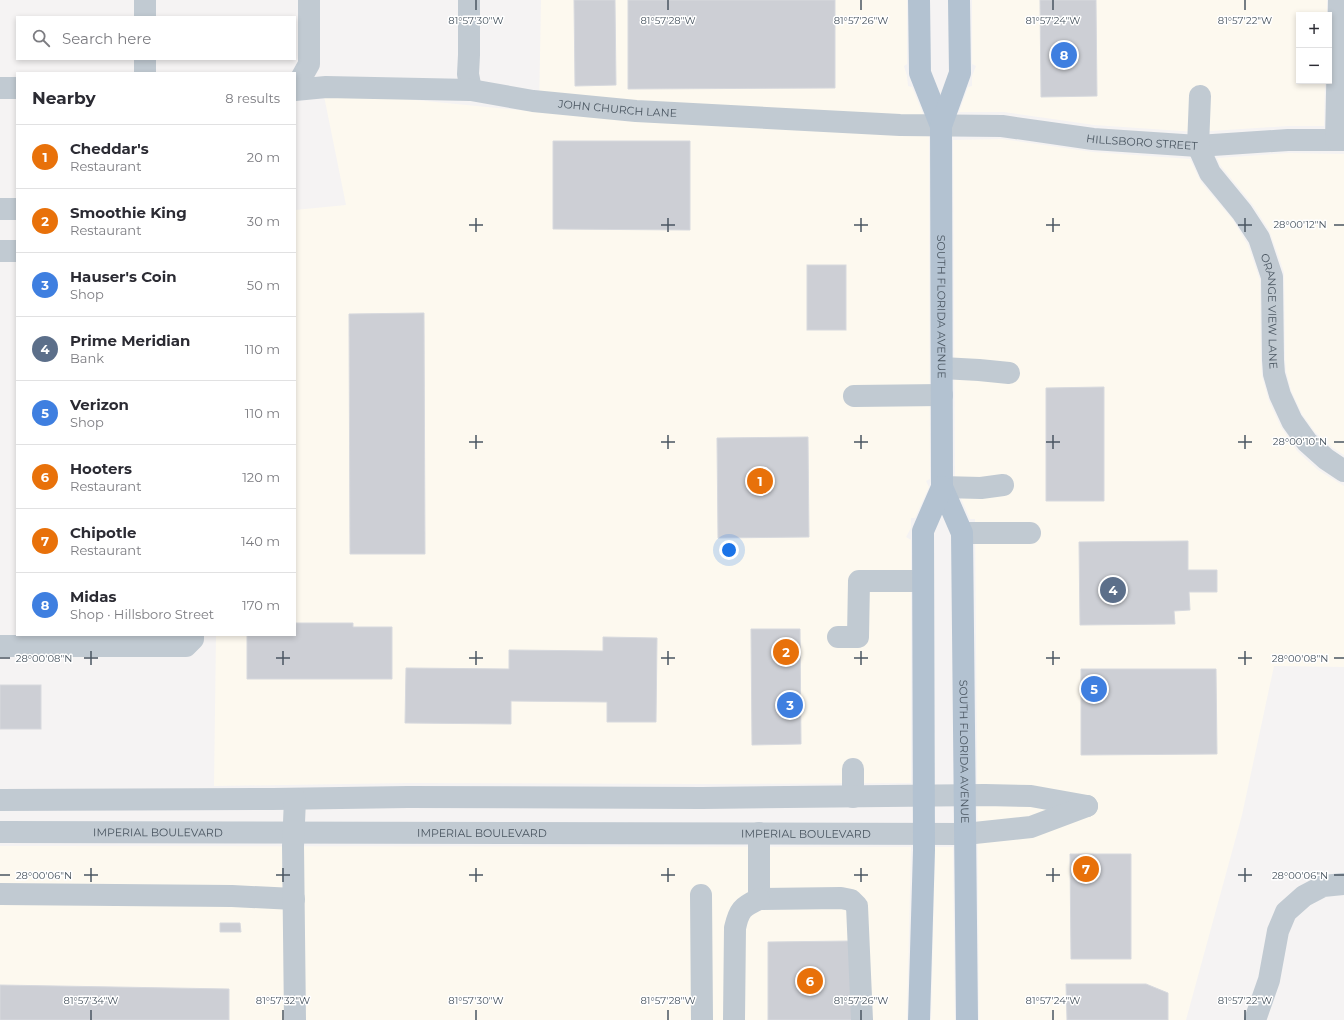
<!DOCTYPE html>
<meta charset="utf-8">
<style>
body{margin:0;font-family:Montserrat,sans-serif;background:#f7f7f7;color:#2b2b33}
.controls{position:absolute;right:12px;top:12px;display:grid;overflow:hidden;border-radius:0px;box-shadow:0 2px 6px #0003}
.controls button{width:36px;height:36px;display:grid;place-items:center;padding:0;border:0;border-bottom:1px solid #e1e1e2;background:#fff;color:#2b2b33;font:20px sans-serif}
.you{position:absolute;left:729px;top:550px;width:14px;height:14px;margin:-10px;border:3px solid #fff;border-radius:50%;background:#1a73e8;box-shadow:0 0 0 6px #1a73e833}
.badge{display:grid;place-items:center;width:26px;height:26px;border-radius:50%;background:#1a73e8;color:#fff;font-size:13px;font-weight:700}
.pin{position:absolute;translate:-50% -50%;border:2px solid #fff;box-shadow:0 1px 4px #0006}
.list{margin:0;padding:0;list-style:none}
h2{display:flex;justify-content:space-between;align-items:center;height:52px;margin:0;padding:0 16px;font-size:17px}
h2 small{font-size:13px;font-weight:400;color:#7c7c81}
.list li{display:grid;grid-template-columns:26px 1fr auto;gap:12px;align-items:center;box-sizing:border-box;height:64px;padding:0 16px;border-top:1px solid #e1e1e2}
.list b{display:block;font-size:15px;white-space:nowrap}
.list p{margin:0;font-size:13px;white-space:nowrap;color:#7c7c81}
.list em{font-size:13px;font-style:normal;color:#7c7c81}
.icon{flex:none;width:22px;height:22px;fill:none;stroke:currentColor;stroke-width:2;stroke-linecap:round;stroke-linejoin:round}
.map{position:relative;flex:none;width:1344px;height:1020px;overflow:hidden}
.search{position:absolute;background:#fff;box-shadow:0 2px 6px #0003;left:16px;top:16px;width:280px;height:44px;display:flex;align-items:center;gap:10px;box-sizing:border-box;padding:0 14px;border-radius:0px;color:#7c7c81;font-size:15px}
.panel{position:absolute;background:#fff;box-shadow:0 2px 6px #0003;left:16px;top:72px;width:280px;height:564px;border-radius:0px}
.map>svg:first-child{display:block}
</style>
<div class="map">
<svg width="1344" height="1020" viewBox="0 0 1344 1020">
<rect width="100%" height="100%" fill="#f5f3f3"/>
<g fill="#fdf9ef">
<path d="M541,0H907V64L904,66L907,76L908,86L912,87L928,126L929,135L930,479L926,481L929,487L915,518H911V528L906,537L911,540V783L702,784L408,783L214,786L216,635H295V210L346,205L323,91L539,112Z"/>
<path d="M972,0H1327V15H1299V81H1325L1324,126H1288L1196,132L1094,125L1004,112H959L968,87L972,86V76L976,66L972,64Z"/>
<path d="M1002,139L1093,152L1190,159L1201,182L1233,220L1248,245L1260,280L1261,360L1262,376L1269,401L1281,427L1297,451L1318,470L1344,486V667L1274,666L1242,815L1186,1020H979L975,519H970L956,487L955,479L953,140Z"/>
<path d="M1289,153L1344,154V455L1333,448L1315,432L1302,414L1291,390L1286,371L1285,359L1284,272L1269,230L1252,204L1220,165L1217,158Z"/>
<path d="M0,846L911,847L907,1020H0Z"/>
<path d="M935,847H953L955,1020H931Z"/>
</g>
<g fill="#cdcfd5" stroke="#d7d9de">
<path d="M574,0H615L616,85L575,86Z"/>
<path d="M628,0H835V88L628,89Z"/>
<path d="M1040,0H1096L1097,96L1041,97Z"/>
<path d="M553,141H690V230L553,229Z"/>
<rect x="807" y="265" width="39" height="65"/>
<path d="M424,313L425,554H350L349,314Z"/>
<path d="M1104,387V501H1046V388Z"/>
<path d="M808,437L809,537L718,538L717,438Z"/>
<path d="M1188,541V570H1217V592H1189L1190,610L1174,611L1175,624L1080,625L1079,542Z"/>
<path d="M296,623H353V627H392V679H247V635H295Z"/>
<path d="M751,629H800L801,744L752,745Z"/>
<path d="M603,637L657,638L656,722H607V702L511,701V724L405,723L406,668L509,669V650L603,651Z"/>
<path d="M1081,669H1216L1217,754L1081,755Z"/>
<rect x="0" y="685" width="41" height="44"/>
<path d="M1070,854H1131V959H1071Z"/>
<path d="M220,923H240L241,932H220Z"/>
<path d="M851,941L852,1020H768V942Z"/>
<path d="M1066,984H1146L1168,993V1020H1067Z"/>
<path d="M0,985L229,989V1020H0Z"/>
</g>
<g fill="none" stroke-linecap="round" stroke-linejoin="round">
<g stroke="#c1cad2" stroke-width="22">
<path d="M469,0V55L468,74L471,90"/>
<path d="M145,17V0"/>
<path d="M145,73V59"/>
<path d="M0,88H17"/>
<path d="M295,89L309,64V0"/>
<path id="s1" d="M295,90L326,87L471,90L533,101L636,111L900,125L1002,126L1093,139L1198,146L1288,140H1344"/>
<path id="s2" d="M1200,96L1198,146L1210,173L1242,212L1259,238L1272,277L1273,360L1274,374L1280,395L1292,421L1307,442L1326,459L1344,471"/>
<path d="M1336,140L1339,0"/>
<path d="M0,209H17"/>
<path d="M0,251H17"/>
<path d="M942,368L979,370L1009,373"/>
<path d="M854,396L942,395"/>
<path d="M942,487L981,488L1003,485"/>
<path d="M962,533H1030"/>
<path d="M838,637H858L859,581H923"/>
<path d="M0,646H186L193,639V635"/>
<path d="M853,769V797"/>
<path d="M0,800L273,799L408,797L702,798L985,795L1031,796L1087,806"/>
<path id="s3" d="M0,832L965,834L1031,827L1087,806"/>
<path d="M759,833V899L841,898L851,900L857,906L862,1020"/>
<path d="M0,894L232,896L294,899"/>
<path d="M701,895L702,1020"/>
<path d="M295,1020L293,846L295,799"/>
<path d="M734,1020L735,928C739,910 742,907 759,899"/>
<path d="M1255,1020L1269,980L1278,931L1286,912L1304,896L1323,886L1344,884"/>
</g>
<g stroke="#b3c2d1" stroke-width="22">
<path d="M919,0L920,73L941,126"/>
<path id="s4" d="M959,0L960,73L941,126L942,487L962,533L967,1020"/>
<path d="M919,1020L924,850L923,531L942,487"/>
</g>
</g>
<path fill="none" stroke="#4a5661" stroke-width="1.5" d="M476,0V10M668,0V10M861,0V10M1053,0V10M1245,0V10M476,218V232M668,218V232M861,218V232M1053,218V232M1245,218V232M469,225H483M661,225H675M854,225H868M1046,225H1060M1238,225H1252M1334,225H1344M476,435V449M668,435V449M861,435V449M1053,435V449M1245,435V449M469,442H483M661,442H675M854,442H868M1046,442H1060M1238,442H1252M1334,442H1344M91,651V665M283,651V665M476,651V665M668,651V665M861,651V665M1053,651V665M1245,651V665M0,658H10M84,658H98M276,658H290M469,658H483M661,658H675M854,658H868M1046,658H1060M1238,658H1252M1334,658H1344M91,868V882M283,868V882M476,868V882M668,868V882M861,868V882M1053,868V882M1245,868V882M0,875H10M84,875H98M276,875H290M469,875H483M661,875H675M854,875H868M1046,875H1060M1238,875H1252M1334,875H1344M91,1010V1020M283,1010V1020M476,1010V1020M668,1010V1020M861,1010V1020M1053,1010V1020M1245,1010V1020"/>
<g text-anchor="middle" stroke-width="3" stroke-linejoin="round" paint-order="stroke">
<g font-size="11" fill="#4a5661" stroke="#fff">
<text dy="4" stroke="none"><textPath href="#s1" startOffset="324">JOHN CHURCH LANE</textPath></text>
<text dy="4" stroke="none"><textPath href="#s1" startOffset="850">HILLSBORO STREET</textPath></text>
<text dy="4" stroke="none"><textPath href="#s4" startOffset="310">SOUTH FLORIDA AVENUE</textPath></text>
<text dy="4" stroke="none"><textPath href="#s2" startOffset="236">ORANGE VIEW LANE</textPath></text>
<text dy="4" stroke="none"><textPath href="#s4" startOffset="759">SOUTH FLORIDA AVENUE</textPath></text>
<text dy="4" stroke="none"><textPath href="#s3" startOffset="158">IMPERIAL BOULEVARD</textPath></text>
<text dy="4" stroke="none"><textPath href="#s3" startOffset="482">IMPERIAL BOULEVARD</textPath></text>
<text dy="4" stroke="none"><textPath href="#s3" startOffset="806">IMPERIAL BOULEVARD</textPath></text>
</g>
</g>
<g font-size="10" text-anchor="middle" fill="#4a5661" stroke="#fff" stroke-width="3" stroke-linejoin="round" paint-order="stroke">
<text x="476" y="24">81°57'30"W</text>
<text x="668" y="24">81°57'28"W</text>
<text x="861" y="24">81°57'26"W</text>
<text x="1053" y="24">81°57'24"W</text>
<text x="1245" y="24">81°57'22"W</text>
<text x="1300" y="228">28°00'12"N</text>
<text x="1300" y="445">28°00'10"N</text>
<text x="44" y="662">28°00'08"N</text>
<text x="1300" y="662">28°00'08"N</text>
<text x="44" y="879">28°00'06"N</text>
<text x="1300" y="879">28°00'06"N</text>
<text x="91" y="1004">81°57'34"W</text>
<text x="283" y="1004">81°57'32"W</text>
<text x="476" y="1004">81°57'30"W</text>
<text x="668" y="1004">81°57'28"W</text>
<text x="861" y="1004">81°57'26"W</text>
<text x="1053" y="1004">81°57'24"W</text>
<text x="1245" y="1004">81°57'22"W</text>
</g>
</svg>
<div class="controls">
<button>+</button>
<button>−</button>
</div>
<div class="you"></div>
<div class="pin badge" style="left:760px;top:481px;background:#e8710a">1</div>
<div class="pin badge" style="left:786px;top:652px;background:#e8710a">2</div>
<div class="pin badge" style="left:790px;top:705px;background:#3f7fe0">3</div>
<div class="pin badge" style="left:1113px;top:590px;background:#5c6f8a">4</div>
<div class="pin badge" style="left:1094px;top:689px;background:#3f7fe0">5</div>
<div class="pin badge" style="left:810px;top:981px;background:#e8710a">6</div>
<div class="pin badge" style="left:1086px;top:869px;background:#e8710a">7</div>
<div class="pin badge" style="left:1064px;top:55px;background:#3f7fe0">8</div>
<div class="search"><svg class="icon" aria-label="search" viewBox="0 0 24 24"><circle cx="10" cy="10" r="6"/><path d="M15 15l6 6"/></svg>Search here</div>
<section class="panel">
<h2>Nearby<small>8 results</small></h2>
<ul class="list">
<li><span class="badge" style="background:#e8710a">1</span><div><b>Cheddar's</b><p>Restaurant</p></div><em>20 m</em></li>
<li><span class="badge" style="background:#e8710a">2</span><div><b>Smoothie King</b><p>Restaurant</p></div><em>30 m</em></li>
<li><span class="badge" style="background:#3f7fe0">3</span><div><b>Hauser's Coin</b><p>Shop</p></div><em>50 m</em></li>
<li><span class="badge" style="background:#5c6f8a">4</span><div><b>Prime Meridian</b><p>Bank</p></div><em>110 m</em></li>
<li><span class="badge" style="background:#3f7fe0">5</span><div><b>Verizon</b><p>Shop</p></div><em>110 m</em></li>
<li><span class="badge" style="background:#e8710a">6</span><div><b>Hooters</b><p>Restaurant</p></div><em>120 m</em></li>
<li><span class="badge" style="background:#e8710a">7</span><div><b>Chipotle</b><p>Restaurant</p></div><em>140 m</em></li>
<li><span class="badge" style="background:#3f7fe0">8</span><div><b>Midas</b><p>Shop · Hillsboro Street</p></div><em>170 m</em></li>
</ul>
</section>
</div>
